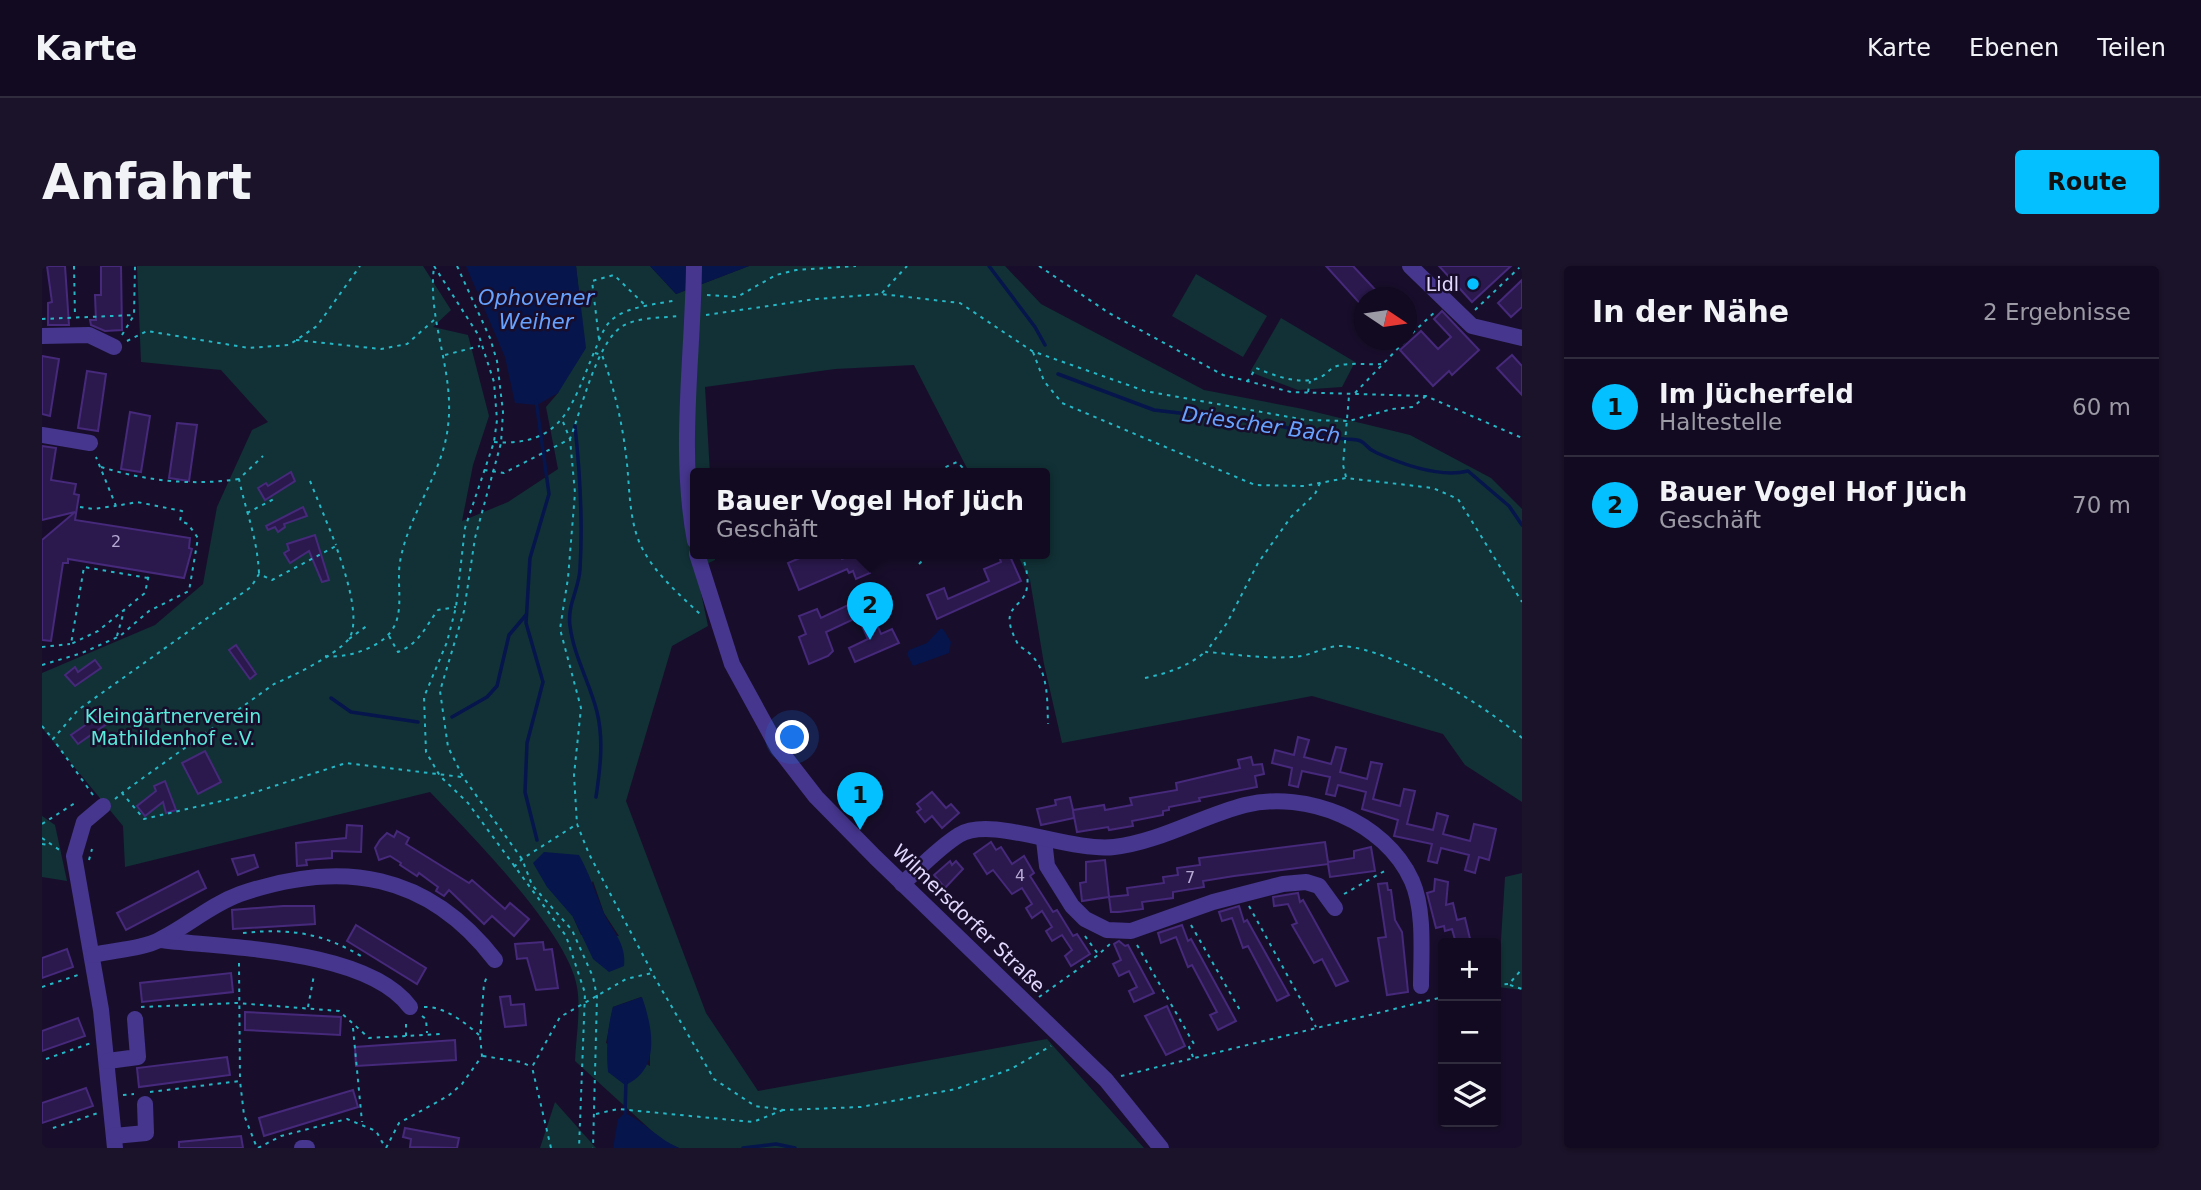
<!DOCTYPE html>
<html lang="de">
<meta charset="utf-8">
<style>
body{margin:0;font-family:"DejaVu Sans",sans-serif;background:#1b1329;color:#f1f3f6}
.controls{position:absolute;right:21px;bottom:21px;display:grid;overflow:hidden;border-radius:7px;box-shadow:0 2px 5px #0004}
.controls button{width:63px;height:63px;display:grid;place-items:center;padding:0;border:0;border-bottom:2px solid #312b3e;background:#120a20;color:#f1f3f6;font:35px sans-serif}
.compass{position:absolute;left:1312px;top:21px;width:63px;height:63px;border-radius:50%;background:#120a20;box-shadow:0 2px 5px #0004;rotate:103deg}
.you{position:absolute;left:751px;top:472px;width:24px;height:24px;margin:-18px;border:5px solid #fff;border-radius:50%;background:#1a73e8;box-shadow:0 0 0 10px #1a73e833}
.badge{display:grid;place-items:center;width:46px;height:46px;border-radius:50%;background:#05c0ff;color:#111;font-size:23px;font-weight:700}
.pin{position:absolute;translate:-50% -58px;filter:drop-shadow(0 2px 4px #0008)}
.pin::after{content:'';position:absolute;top:37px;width:24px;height:21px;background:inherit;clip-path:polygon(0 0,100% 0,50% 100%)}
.popup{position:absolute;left:648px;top:202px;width:360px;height:91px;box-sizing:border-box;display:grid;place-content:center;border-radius:7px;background:#120a20;filter:drop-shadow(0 2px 5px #0005);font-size:23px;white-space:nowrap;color:#9c9aa5}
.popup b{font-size:26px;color:#f1f3f6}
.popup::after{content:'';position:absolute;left:50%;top:100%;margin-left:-14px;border:14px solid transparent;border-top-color:#120a20}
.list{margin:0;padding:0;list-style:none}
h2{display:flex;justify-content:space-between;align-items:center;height:91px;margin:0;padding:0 28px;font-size:30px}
h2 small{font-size:23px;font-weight:400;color:#9c9aa5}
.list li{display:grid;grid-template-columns:46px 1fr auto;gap:21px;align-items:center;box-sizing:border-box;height:98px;padding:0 28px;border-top:2px solid #312b3e}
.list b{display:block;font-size:26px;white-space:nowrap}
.list p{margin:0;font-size:23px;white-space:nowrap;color:#9c9aa5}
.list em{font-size:23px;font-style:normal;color:#9c9aa5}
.icon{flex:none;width:38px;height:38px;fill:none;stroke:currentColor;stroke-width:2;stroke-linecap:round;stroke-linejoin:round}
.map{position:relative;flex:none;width:1480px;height:882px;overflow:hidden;border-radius:7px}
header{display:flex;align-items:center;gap:42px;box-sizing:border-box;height:98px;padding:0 35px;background:#120a20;border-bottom:2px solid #312b3e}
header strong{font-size:33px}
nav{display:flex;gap:38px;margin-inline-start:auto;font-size:24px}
.intro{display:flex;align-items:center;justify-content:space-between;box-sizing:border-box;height:168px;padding:0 42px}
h1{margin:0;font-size:49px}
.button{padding:18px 32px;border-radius:7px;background:#05c0ff;color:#111;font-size:24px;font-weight:700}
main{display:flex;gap:42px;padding:0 42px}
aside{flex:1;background:#120a20;border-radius:7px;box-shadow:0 2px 5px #0004}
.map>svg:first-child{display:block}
</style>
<header>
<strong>Karte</strong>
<nav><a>Karte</a><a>Ebenen</a><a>Teilen</a></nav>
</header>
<div class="intro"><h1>Anfahrt</h1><a class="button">Route</a></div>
<main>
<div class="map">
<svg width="1480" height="882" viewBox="0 0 1480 882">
<rect width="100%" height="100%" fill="#180e2b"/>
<g fill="#113136" fill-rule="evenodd">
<path d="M95,0H381L409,44L391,61L426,69L447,150L431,199L420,255L466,236L516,203L504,141L516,127L537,28L534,0H608L634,28L707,0H963L999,38L1162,124L1261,143L1368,169L1449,212L1480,243V536L1423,499L1401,468L1270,430L1020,477L1002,398L988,314L975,288H1003V208H928L872,99L793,103L663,121L668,208H653V288H673V294L654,303L666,360L630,380L584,535L664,747L716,825L1005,773L1102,882H637L621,875L533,795C534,772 539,744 535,721C527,667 427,567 388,526L83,601L81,560L0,462V407L113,359L161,318L175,241L210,164L226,156L179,104L99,96ZM551,615L562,647L577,670L539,669L531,651ZM599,731L608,764V800L564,777L571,741Z"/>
<path d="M1154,8L1225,50L1201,91L1130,50Z"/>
<path d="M1239,52L1313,96L1300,121L1256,124L1208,106Z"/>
<path d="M0,550L13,559L25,615L0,611Z"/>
<path d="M1480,607V724L1456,721L1463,611Z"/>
<path d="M513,836L554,882H498Z"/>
</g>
<g fill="#06154c">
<path d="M424,0H534L544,82L516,127L495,139L473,137L463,91Z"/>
<path d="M608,0H707L634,28Z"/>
<path d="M898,363H901L909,376L907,387L871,400L865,388L867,384L885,377Z"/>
<path d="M502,586L537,589C547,607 553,625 561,645C569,664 585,677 582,700L567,706L551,693L531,651L505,621L491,597Z"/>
<path d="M600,731C611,763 619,803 583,819L566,806C564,783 565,763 571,741Z"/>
<path d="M583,847C604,857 616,873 637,882H571L576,853Z"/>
</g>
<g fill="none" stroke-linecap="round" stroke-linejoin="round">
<g stroke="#06154c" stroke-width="3.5">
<path d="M947,0L993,61L1003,79"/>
<path d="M1016,108L1112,144L1222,157L1302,173C1329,173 1318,180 1335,187C1362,199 1398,212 1426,205L1467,240L1480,259"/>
<path d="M494,134L507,228L488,292L484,357L501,416L485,477L483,526L495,574"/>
<path d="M533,160C538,207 541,255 538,303C537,323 525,339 528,360C532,391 548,417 555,446C562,474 558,504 554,531"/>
<path d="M289,432L309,446L376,456"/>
<path d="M410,451L445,431L455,420L467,369L484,349"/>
<path d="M583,848L584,814"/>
<path d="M701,882L734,878L753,882"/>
</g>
</g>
<g fill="#2b194e" stroke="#46297b" stroke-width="2">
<path d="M5,0H23L27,59H6V37L10,36Z"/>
<path d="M59,0H79L80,64L63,65L49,59L48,54H54L53,29H59Z"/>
<path d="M1284,0H1311L1341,32H1322V42Z"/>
<path d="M1397,0H1469L1430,36Z"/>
<path d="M1480,14V41L1469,51L1456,37Z"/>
<path d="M1400,45L1437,84L1410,109L1407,105L1391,120L1358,84L1379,65L1396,83L1409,71L1392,53Z"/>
<path d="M1470,89L1480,100V129L1455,102Z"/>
<path d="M0,90L17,93L8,150L0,148Z"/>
<path d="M45,105L64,108L56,165L36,162Z"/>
<path d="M88,146L108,150L99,206L79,203Z"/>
<path d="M135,157L155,159L147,215L127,212Z"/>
<path d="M0,180L14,182L9,214L34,218L32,228L37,229L33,254L148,272L147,282L150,283L142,312L26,293V297H21L9,375L0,374V274L33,246L0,254Z"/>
<path d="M249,206L253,215L223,234L216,222L224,217L226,220Z"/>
<path d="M261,241L265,250L242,258L243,261L236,266L233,261L226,264L224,260Z"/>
<path d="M273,269L287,314L280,316L267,285L248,297L242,287L247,284L245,278Z"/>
<path d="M767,288H798L800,293L812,288H851L825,299L828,307L814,313L811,305L807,307L805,303L757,324L746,297Z"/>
<path d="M956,288H967L979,315L895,353L885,329L902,322L906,333L947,315L942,303L959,296Z"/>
<path d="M823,331L839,368L850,363L857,377L813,396L807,382L826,373L816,351L784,366L791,385L786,390L767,398L757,371L764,368L757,350L775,343L779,352Z"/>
<path d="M194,379L214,408L208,413L187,384Z"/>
<path d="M53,394L59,402L33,420L23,409L33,401L36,406Z"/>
<path d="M59,448L66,457L36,478L29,469Z"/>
<path d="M1256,471L1267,474L1262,491L1289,498L1294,481L1304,483L1298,506L1325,513L1329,496L1340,498L1331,533L1358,540L1362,523L1373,525L1365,558L1391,564L1395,547L1406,550L1401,568L1428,575L1432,558L1454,563L1447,594L1437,591L1433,607L1423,604L1427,589L1399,582L1395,597L1386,595L1390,578L1352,570L1356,554L1320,543L1324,526L1296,519L1293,530L1284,528L1288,511L1260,505L1256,521L1247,519L1250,502L1230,497L1233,484L1252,489Z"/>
<path d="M163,485L179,516L156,528L140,497Z"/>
<path d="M1209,491L1211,499L1220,498L1222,508L1213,510L1215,521L1157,532L1158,535L1127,541V544L1121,545V549L1090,555L1091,560L1067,564L1066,561L1035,566L1031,545L1032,552L999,559L995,543L1014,539L1013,534L1028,531L1031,544L1062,539L1063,544L1090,539L1088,532L1135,524L1134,517L1198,502L1196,494Z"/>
<path d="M123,515L134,544L124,547L121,536L103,550L95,540L114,525L112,520Z"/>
<path d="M890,526L904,542L909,538L917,547L900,562L890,550L883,556L875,546L879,543L875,538Z"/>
<path d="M305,559L320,560L319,586L290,585V592L264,594L265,599L255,600L254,577L304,572Z"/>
<path d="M355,565L367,572L364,578L427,617L430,614L463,643L468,637L487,653L472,670L450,650L442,658L407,624L402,630L394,625L396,621L377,607L375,610L358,599L359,597L348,590L337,594L333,582L338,574L345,567L352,571Z"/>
<path d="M949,576L954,584L959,581L970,598L982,590L992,607L988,610L1011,646L1015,644L1031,670L1035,668L1048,688L1029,700L1023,690L1030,684L1020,669L1010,675L1004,665L1010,661L1000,645L990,652L984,642L990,638L980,622L970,628L951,604L945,608L932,588Z"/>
<path d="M1283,576L1286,596L1312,592V585L1329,581L1333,605L1288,611L1286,598L1192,610L1161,615L1162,621L1131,626V632L1100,636L1101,643L1077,646H1069L1067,631L1040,635L1038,617L1044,616V596L1063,594L1067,631L1086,629L1085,622L1122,617L1121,611L1136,609L1135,602L1158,599L1157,592Z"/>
<path d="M212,589L216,601L196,609L190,593Z"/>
<path d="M908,595L910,599L914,595L921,603L903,622L892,609Z"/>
<path d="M156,605L164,622L84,664L75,647Z"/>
<path d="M1393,613L1406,616L1404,639L1411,637L1415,654L1423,652L1429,677H1414L1410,663L1403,665L1402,660L1394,662L1385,627L1392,625Z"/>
<path d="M1345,617L1346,624H1349L1353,654L1360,666L1366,726L1345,729L1336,672L1344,671L1336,618Z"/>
<path d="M1256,627L1258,636L1261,634L1306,715L1294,720L1280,693L1272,697L1250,659L1255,657L1246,638L1232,640L1231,631Z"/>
<path d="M241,640H272L273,658L191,663L190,644Z"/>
<path d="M1197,640L1202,656L1205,654L1247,729L1235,735L1206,680L1201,682L1190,652L1180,655L1177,646Z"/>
<path d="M314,659L384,702L375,718L305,675Z"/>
<path d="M1140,659L1146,675L1149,673L1194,755L1176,764L1168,749L1175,746L1150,699L1146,701L1134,671L1119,677L1116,667Z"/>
<path d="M1077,675L1083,680L1086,679L1112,727L1092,736L1087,725L1095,721L1087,705L1077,710L1071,698L1079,694L1072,678Z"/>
<path d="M501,676L502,684L510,683L516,722L494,724L485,692L475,693L473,678Z"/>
<path d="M25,683L31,701L0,712V692Z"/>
<path d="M189,707L191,726L100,736L98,717Z"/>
<path d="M468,730L469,739L482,738L484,759L463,761L458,731Z"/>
<path d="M1125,740L1143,780L1124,789L1103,750Z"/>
<path d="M203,746L299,751L298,769L203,764Z"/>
<path d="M36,752L43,770L0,785V765Z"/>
<path d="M413,774L414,794L314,800L313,781Z"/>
<path d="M185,791L188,809L97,821L95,802Z"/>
<path d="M44,822L51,840L0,857V837Z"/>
<path d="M311,824L316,841L222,870L217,852Z"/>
<path d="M363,862L417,872L415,882L368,881L369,873L361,871Z"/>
<path d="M199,870L201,882H137V876Z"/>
</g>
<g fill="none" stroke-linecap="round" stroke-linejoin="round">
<g stroke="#26b7c6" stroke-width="2" stroke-dasharray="3.5 5" stroke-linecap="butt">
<path d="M32,0L33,51"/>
<path d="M392,0L437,70L452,116L455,154L452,176L423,262L414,341L405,376L382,431L384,486L398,510L426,537L524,670L543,727L537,882"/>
<path d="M415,0L448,72L455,95L461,146L459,177L433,272L422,345L398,425L406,481L421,511L480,593L490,619L530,664L551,711L555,731L551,882"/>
<path d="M997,0L1067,47L1181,109L1249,126L1384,130L1480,172"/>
<path d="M840,27L865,0"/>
<path d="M665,29L695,31L734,9L754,4L814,0"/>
<path d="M1433,44L1479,0"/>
<path d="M664,49L774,33L839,28L918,37L990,85L1103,125L1264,154L1307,155L1350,143L1371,141L1384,130"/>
<path d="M0,53L92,49"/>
<path d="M80,69L92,49L93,0"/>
<path d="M557,73L550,15L572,9L605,41"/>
<path d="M1364,73L1395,44"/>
<path d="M254,74L339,83L365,78L392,54"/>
<path d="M85,75L105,65L207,82L247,79L275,60L318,0"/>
<path d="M991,86L1002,115L1020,137L1213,219L1262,220L1304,212L1391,222L1416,233L1480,336"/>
<path d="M553,87L560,89C572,121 580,156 584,189C588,219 586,252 599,280C613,308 637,328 659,349"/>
<path d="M403,89L438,80"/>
<path d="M1205,116L1214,102C1233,110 1257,119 1277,112C1284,109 1288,102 1295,100C1308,96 1326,99 1339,98"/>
<path d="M1266,126L1268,115"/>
<path d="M1313,127L1364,74"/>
<path d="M521,156L528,173L533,227L526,312L518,363L539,442L532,509L535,558"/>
<path d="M452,176C522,181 530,138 553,84C558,73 562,59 572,52C588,40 616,38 635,34"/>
<path d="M59,201C105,215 150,220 197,213"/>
<path d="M442,204L462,207L528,173C539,145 554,79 579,61C594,51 620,52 637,50"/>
<path d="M888,208L915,196L927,208"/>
<path d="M1304,211L1301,199L1307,130"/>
<path d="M268,215L294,279"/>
<path d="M1278,217L1273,228L1249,251L1216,297L1185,357L1164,386C1192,388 1221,393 1250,391C1268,391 1284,379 1301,380C1352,384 1442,438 1480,472"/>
<path d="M38,241L51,243L73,240"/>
<path d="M205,247L232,233"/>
<path d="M980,288C983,298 987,311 985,321C982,345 953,337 977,380C1007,396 1005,428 1006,458"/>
<path d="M877,298L887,288"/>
<path d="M217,307C215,270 204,247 197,213L221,190"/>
<path d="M106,312L42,301L29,378L56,365L103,327L107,308"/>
<path d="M75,370L82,345"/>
<path d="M347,370L356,386C378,377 383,361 396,344L414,341"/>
<path d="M307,373L326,359"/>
<path d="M0,381L28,378"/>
<path d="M283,390C302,393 334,383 347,368C364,349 354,319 358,296C366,248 401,208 406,160C413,105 385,55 392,1"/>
<path d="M0,399L40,387L78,370L107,345L147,325L156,272L146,258L138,255L140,245L95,236L74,240L54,191"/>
<path d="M1103,412C1126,407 1145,401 1163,386"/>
<path d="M0,460L10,472"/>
<path d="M51,529L11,473L36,444L209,321L217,308L230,314L294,280C301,300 321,355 306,374C292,390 251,410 232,418L80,527"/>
<path d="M73,533L80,527L102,553L201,530L304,497L420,511"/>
<path d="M0,558L33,537"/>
<path d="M0,572L19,585"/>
<path d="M0,578L7,579"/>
<path d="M47,594L50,583"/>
<path d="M472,601L480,593L535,558L547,588L610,706"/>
<path d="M1302,628L1346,603"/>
<path d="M1207,640L1274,761"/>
<path d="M1149,659L1199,746"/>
<path d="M201,667C248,662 282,667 322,692"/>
<path d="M1043,670L1056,688"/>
<path d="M1095,679L1152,778L1147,781L1151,791"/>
<path d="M197,697L198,814"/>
<path d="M1454,719L1467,718L1480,703"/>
<path d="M1468,719L1480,723"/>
<path d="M0,721L39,708"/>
<path d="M997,731L1056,689L1068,678"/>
<path d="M99,741L195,737L297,745L327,772L398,768"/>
<path d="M266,741L272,709"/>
<path d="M382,741C402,740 424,757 438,770L442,718L446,708"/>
<path d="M380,750L384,753L385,767"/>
<path d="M311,762L320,856"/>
<path d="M364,770V756"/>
<path d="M441,790L479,796L490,801"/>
<path d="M4,793L49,777"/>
<path d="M1079,810L1401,731"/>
<path d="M108,826L198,815L202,849L215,882"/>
<path d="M81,829L92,828"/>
<path d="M554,848L576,843L711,856L741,844"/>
<path d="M11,862L56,847"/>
<path d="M216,882L239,870L305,853L334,865L343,881"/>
<path d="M344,882L357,857L406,830L420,818L440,790L438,770"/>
<path d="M509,882L490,801L518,751L584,713L610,707L672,813L713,840L742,844L819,841L914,823L969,803L1009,780"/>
</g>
<g stroke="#46368e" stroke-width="16">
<path d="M652,0C651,91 636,185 653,275"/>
<path d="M1368,0L1430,60L1480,72"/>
<path d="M0,70L47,69L72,81"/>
<path d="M0,169L48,177"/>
<path d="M655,288L690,398L736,482L774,531L833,591L1064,814L1119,882"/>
<path d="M61,540L42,556L32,590L59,744L73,882"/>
<path d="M1002,574L1005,600L1030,640L1043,653L1065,664L1089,665L1171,636L1241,618L1264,616L1277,620L1293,642"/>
<path d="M860,618C878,602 896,582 917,569C949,549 1026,586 1072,581C1117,576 1160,550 1203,539C1264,524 1343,555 1370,615C1383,645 1379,688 1379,720"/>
<path d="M118,674C185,682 325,683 368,741"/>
<path d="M51,689C72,684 101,683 119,673C147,659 168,639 198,628C300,593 386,607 453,694"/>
<path d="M66,795L96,791L93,753"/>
<path d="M72,870L104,867L103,838"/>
<path d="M260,882H265"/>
</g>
</g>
<circle fill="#05c0ff" stroke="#180e2b" stroke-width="2.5" cx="1431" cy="18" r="7"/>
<g text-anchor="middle" stroke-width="5" stroke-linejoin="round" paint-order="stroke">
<g font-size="16" fill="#b5a9d3">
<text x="74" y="281">2</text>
<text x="978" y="615">4</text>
<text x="1148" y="617">7</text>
</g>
<g font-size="19" fill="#e3d9ff" stroke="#180e2b" text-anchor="end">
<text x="1417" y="25">Lidl</text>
</g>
<g font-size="19" fill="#5aeadb" stroke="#180e2b">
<text x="131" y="457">Kleingärtnerverein<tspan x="131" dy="22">Mathildenhof e.V.</tspan></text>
</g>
<g font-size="19" fill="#e3d9ff" stroke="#180e2b">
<text transform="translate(927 652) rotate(44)" y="7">Wilmersdorfer Straße</text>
</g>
<g font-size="21" font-style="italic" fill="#67a2ff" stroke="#180e2b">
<text x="494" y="39">Ophovener<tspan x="494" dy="24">Weiher</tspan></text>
<text transform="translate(1219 159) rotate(8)" y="7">Driescher Bach</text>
</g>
</g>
</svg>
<div class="controls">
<button>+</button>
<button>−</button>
<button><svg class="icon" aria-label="layers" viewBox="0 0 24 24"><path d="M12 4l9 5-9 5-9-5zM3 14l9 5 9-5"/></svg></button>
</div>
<svg class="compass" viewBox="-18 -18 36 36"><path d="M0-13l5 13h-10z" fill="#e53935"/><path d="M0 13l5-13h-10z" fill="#9c9aa5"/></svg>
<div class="you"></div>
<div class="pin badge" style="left:818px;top:564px">1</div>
<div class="pin badge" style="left:828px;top:374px">2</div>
<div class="popup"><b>Bauer Vogel Hof Jüch</b>Geschäft</div>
</div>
<aside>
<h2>In der Nähe<small>2 Ergebnisse</small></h2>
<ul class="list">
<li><span class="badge">1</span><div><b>Im Jücherfeld</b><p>Haltestelle</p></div><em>60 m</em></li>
<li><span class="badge">2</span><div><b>Bauer Vogel Hof Jüch</b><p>Geschäft</p></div><em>70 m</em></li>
</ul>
</aside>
</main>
